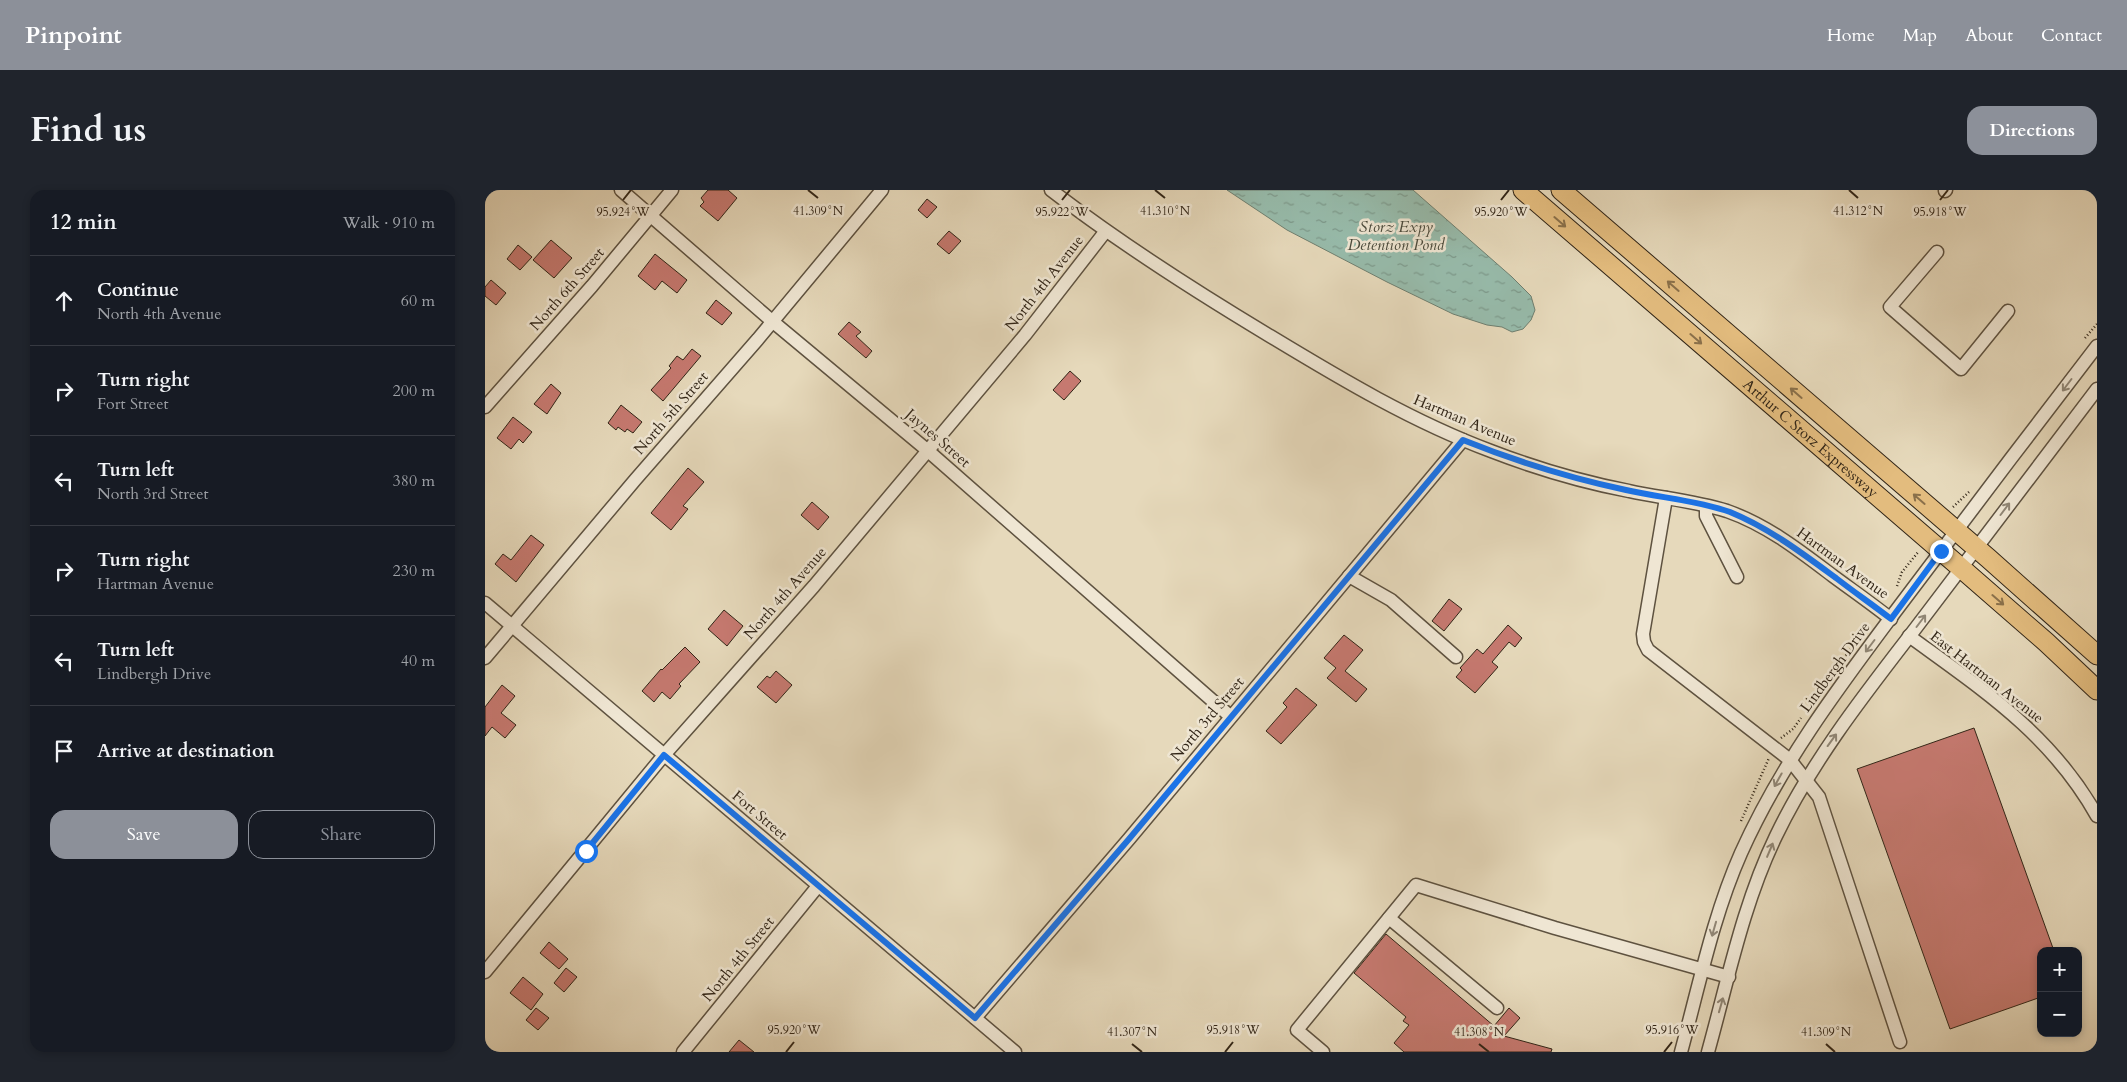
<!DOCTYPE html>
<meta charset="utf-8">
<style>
body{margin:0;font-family:Cardo,serif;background:#20242c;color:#f1f3f6}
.controls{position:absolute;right:15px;bottom:15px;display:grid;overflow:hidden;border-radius:10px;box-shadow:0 2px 8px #0003}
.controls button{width:45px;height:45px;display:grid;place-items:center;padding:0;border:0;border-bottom:1px solid #363941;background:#171b24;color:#f1f3f6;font:25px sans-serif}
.stop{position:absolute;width:15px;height:15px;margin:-11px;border:4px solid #1a73e8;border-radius:50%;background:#fff}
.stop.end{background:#1a73e8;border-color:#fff;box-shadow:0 1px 5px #0008}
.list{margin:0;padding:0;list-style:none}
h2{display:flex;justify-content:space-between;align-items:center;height:65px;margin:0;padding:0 20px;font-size:21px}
h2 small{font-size:16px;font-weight:400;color:#9ea1a6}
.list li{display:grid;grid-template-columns:32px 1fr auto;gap:15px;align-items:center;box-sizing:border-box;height:90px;padding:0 20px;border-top:1px solid #363941}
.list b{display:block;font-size:19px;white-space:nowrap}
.list p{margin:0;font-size:16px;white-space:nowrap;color:#9ea1a6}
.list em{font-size:16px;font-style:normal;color:#9ea1a6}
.actions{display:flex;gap:10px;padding:15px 20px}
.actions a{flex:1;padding:11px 0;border:1px solid #8c9099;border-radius:15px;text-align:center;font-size:18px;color:#8c9099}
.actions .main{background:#8c9099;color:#fff}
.icon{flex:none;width:28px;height:28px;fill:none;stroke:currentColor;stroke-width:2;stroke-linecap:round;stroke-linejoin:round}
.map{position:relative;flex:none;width:1612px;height:862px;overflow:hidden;border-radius:15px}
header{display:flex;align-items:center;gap:30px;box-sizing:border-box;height:70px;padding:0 25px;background:#8c9099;color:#fff}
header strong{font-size:24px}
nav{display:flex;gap:28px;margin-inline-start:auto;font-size:18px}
.intro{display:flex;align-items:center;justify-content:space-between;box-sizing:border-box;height:120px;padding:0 30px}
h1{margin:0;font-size:35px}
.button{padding:12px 22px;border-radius:15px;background:#8c9099;color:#fff;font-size:18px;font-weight:700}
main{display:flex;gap:30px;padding:0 30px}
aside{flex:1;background:#171b24;border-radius:15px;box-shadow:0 2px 8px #0003}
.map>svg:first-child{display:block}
</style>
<header>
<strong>Pinpoint</strong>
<nav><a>Home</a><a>Map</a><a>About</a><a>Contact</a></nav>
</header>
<div class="intro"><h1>Find us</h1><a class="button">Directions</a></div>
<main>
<aside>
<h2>12 min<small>Walk · 910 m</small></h2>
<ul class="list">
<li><svg class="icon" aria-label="ahead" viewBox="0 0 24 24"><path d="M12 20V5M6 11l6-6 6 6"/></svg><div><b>Continue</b><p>North 4th Avenue</p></div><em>60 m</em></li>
<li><svg class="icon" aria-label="right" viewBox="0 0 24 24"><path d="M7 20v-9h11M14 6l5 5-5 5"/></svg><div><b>Turn right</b><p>Fort Street</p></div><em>200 m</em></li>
<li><svg class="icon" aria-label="left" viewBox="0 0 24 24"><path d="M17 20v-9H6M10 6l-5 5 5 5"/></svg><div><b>Turn left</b><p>North 3rd Street</p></div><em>380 m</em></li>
<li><svg class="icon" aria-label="right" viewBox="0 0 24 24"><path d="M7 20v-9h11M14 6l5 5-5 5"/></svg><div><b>Turn right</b><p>Hartman Avenue</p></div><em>230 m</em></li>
<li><svg class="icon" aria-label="left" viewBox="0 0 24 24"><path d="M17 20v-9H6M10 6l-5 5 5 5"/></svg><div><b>Turn left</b><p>Lindbergh Drive</p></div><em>40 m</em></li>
<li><svg class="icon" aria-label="arrive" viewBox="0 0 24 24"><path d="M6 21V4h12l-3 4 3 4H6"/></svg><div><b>Arrive at destination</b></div></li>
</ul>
<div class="actions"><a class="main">Save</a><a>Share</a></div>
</aside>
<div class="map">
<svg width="1612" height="862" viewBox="0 0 1612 862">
<defs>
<pattern id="water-ripples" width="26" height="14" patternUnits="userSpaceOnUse" patternTransform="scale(1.25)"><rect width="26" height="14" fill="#97bbab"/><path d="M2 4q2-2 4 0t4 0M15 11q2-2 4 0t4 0" fill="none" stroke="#7c988a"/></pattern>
</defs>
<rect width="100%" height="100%" fill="#e6d9bb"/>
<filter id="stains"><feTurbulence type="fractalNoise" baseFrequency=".004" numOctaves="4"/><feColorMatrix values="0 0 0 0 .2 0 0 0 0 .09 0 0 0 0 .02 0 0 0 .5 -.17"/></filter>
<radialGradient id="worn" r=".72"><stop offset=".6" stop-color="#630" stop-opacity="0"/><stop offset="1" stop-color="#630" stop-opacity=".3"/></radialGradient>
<path fill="url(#water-ripples)" stroke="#6e7f70" d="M742,0H928L1027,87L1046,106L1050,120L1046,130L1038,139L1027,142L1017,137L1002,135L968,124L902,92L802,40Z"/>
<g fill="#c67970" stroke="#312517">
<path d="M223,0H243L252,8L233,31L215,16L219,12L216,8Z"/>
<path d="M442,9L452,17L442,28L433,20Z"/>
<path d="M464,41L476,51L464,64L452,54Z"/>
<path d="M66,50L87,68L69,88L48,70Z"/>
<path d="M33,55L47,67L35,80L22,69Z"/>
<path d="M170,64L202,90L192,103L177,91L170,100L153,86Z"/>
<path d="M6,90L21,103L11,115L0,106V97Z"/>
<path d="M231,110L247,123L237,135L221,123Z"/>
<path d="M364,132L376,142L371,146L387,161L381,168L353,144Z"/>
<path d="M207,159L216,166L178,211L166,200L186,178L184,176L192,166L198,170Z"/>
<path d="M585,181L596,191L579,210L568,200Z"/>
<path d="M66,194L76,203L62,224L49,214Z"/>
<path d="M136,215L157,232L148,243L142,239L140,242L133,237L131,240L123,233Z"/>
<path d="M28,227L47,242L38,253L34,249L26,259L12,248Z"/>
<path d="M203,278L219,292L198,316L203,319L186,340L166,323Z"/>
<path d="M327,312L344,327L333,340L316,325Z"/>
<path d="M46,345L59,355L31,392L10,374L18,364L26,370Z"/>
<path d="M964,409L977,419L959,441L947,431Z"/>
<path d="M239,420L258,436L242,456L223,439Z"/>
<path d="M1023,435L1037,448L1030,457L1024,452L1007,472L1013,477L990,503L971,487L977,480L975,478L992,459L998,464Z"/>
<path d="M859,445L878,460L860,481L882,499L871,512L842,488L851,478L839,468Z"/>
<path d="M200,457L215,472L194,494L196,496L185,509L177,502L169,512L157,501L176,479L177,480Z"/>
<path d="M291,481L307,495L291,513L272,497L282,486L285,488Z"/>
<path d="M17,495L30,506L16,523L31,535L20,548L7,537L0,546V517Z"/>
<path d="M811,498L832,515L796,554L781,541L802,517L798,513Z"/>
<path d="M1489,538L1569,761H1556V807L1465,839L1372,579Z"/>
<path d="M901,744L1009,836L1024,818L1035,828L1019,846L1067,859L1066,862H919L909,853L924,835L918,831L921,827L869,783Z"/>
<path d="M64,752L83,769L74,779L55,763Z"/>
<path d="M81,778L92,787L79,802L69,793Z"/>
<path d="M38,787L58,804L46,820L25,803Z"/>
<path d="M51,818L64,828L53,840L41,830Z"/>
<path d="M254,850L269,862H244Z"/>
</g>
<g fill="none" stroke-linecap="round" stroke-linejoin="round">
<g stroke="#5e5240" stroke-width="15">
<g id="minor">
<path d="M136,0L287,131L442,260L745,526"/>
<path d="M566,0C636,54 710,101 785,146C856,189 928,232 1006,261C1050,278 1097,292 1144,301C1176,308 1210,311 1242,321C1282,335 1315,361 1348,386C1367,400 1387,414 1406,429"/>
<path d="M1460,1L1461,0"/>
<path d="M1452,62L1405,117L1476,179L1523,121"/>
<path d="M0,217L107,96L187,0"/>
<path d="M1181,308L1158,444L1159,452L1163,460L1305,570L1334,607L1415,852"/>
<path d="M1221,316V326L1252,387"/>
<path d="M864,386L906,410L971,467"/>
<path d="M0,413L530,862"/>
<path d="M1424,446C1498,500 1566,544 1612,626"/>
<path d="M0,468L150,290L273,149L397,0"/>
<path d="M904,728L1012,818"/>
<path d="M0,782L179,565L329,396L540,145L620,42"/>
<path d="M490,828L644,649L978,250"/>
<path d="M198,862L333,696"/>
<path d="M838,862L812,840L931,695L1070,738L1244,787"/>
<path d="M1196,862C1214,796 1228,726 1256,663C1297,572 1354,497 1413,418C1479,330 1545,243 1612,156"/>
<path d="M1223,862C1243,790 1258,714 1291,646C1327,571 1379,505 1430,439C1490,359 1551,279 1612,199"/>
</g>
</g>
<g stroke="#312517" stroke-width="21">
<g id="highway">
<path id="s1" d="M1038,0L1476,378L1561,452L1612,500"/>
<path d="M1076,0L1503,368L1612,465"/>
</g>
</g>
<g stroke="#312517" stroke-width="2.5" stroke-dasharray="1 2.5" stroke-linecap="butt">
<path d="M1600,148L1612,134"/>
<path d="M1468,317L1484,302"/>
<path d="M1412,396L1417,382L1434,361"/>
<path d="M1344,488L1378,443"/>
<path d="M1296,548L1308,539L1316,528"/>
<path d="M1256,631L1284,568"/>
</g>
<use href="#minor" stroke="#efe6d3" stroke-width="12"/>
<use href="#highway" stroke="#e3bc7e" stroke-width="19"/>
</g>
<defs><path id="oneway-shaft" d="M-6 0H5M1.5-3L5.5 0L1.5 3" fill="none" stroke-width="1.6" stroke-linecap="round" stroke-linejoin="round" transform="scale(1.25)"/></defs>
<g stroke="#8a704a">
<use href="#oneway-shaft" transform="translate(1075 32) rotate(41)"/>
<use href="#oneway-shaft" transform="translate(1188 96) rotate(-139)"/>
<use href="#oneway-shaft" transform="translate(1211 149) rotate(41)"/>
<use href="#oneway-shaft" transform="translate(1311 203) rotate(-139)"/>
<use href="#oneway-shaft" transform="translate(1434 309) rotate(-139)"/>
<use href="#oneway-shaft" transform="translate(1513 410) rotate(41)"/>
</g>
<g stroke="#908675">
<use href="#oneway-shaft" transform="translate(1582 195) rotate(127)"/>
<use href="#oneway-shaft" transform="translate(1520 319) rotate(-53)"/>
<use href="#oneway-shaft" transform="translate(1436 431) rotate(-53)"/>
<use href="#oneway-shaft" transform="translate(1385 456) rotate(127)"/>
<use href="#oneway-shaft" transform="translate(1347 550) rotate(-54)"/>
<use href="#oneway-shaft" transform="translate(1293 590) rotate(119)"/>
<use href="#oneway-shaft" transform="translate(1285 660) rotate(-67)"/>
<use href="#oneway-shaft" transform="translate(1229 739) rotate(106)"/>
<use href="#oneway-shaft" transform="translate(1236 815) rotate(-74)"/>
</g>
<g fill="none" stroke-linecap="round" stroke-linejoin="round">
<path stroke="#1a73e8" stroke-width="6" d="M101,661L179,565L490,828L644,649L978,250C1030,271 1085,288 1141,300C1175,308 1212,310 1245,322C1284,338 1317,363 1351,388C1369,402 1388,415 1406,429L1456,361"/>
</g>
<path fill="none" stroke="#312517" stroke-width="2" d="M323,0L333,8M670,0L680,8M1364,0L1373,8M138,10L146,0M577,10L585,0M1016,10L1024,0M1455,10L1463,0M647,854L657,862M994,854L1004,862M1341,854L1350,862M301,862L309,852M740,862L748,852M1179,862L1187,852"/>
<g text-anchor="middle" stroke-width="5" stroke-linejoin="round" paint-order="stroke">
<g font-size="15" fill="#312517" stroke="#efe6d3">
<text transform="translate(559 93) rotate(-52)" y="5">North 4th Avenue</text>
<text transform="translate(82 99) rotate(-49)" y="5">North 6th Street</text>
<text transform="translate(186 223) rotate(-49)" y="5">North 5th Street</text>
<text transform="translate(980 230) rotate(23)" y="5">Hartman Avenue</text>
<text transform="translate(453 248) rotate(41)" y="5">Jaynes Street</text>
<text dy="5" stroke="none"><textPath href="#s1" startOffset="380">Arthur C Storz Expressway</textPath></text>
<text transform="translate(1358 373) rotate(36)" y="5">Hartman Avenue</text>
<text transform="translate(300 403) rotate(-49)" y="5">North 4th Avenue</text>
<text transform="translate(1350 477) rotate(-54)" y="5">Lindbergh Drive</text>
<text transform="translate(1502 487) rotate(38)" y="5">East Hartman Avenue</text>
<text transform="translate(722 529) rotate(-50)" y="5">North 3rd Street</text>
<text transform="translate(275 625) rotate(40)" y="5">Fort Street</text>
<text transform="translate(253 769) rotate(-51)" y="5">North 4th Street</text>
</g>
<g font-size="16" font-style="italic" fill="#4a4a3c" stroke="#efe6d3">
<text x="911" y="42">Storz Expy<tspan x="911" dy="18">Detention Pond</tspan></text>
</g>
</g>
<g font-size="12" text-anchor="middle" fill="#312517" stroke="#efe6d3" stroke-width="5" stroke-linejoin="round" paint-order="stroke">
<text x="1373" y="25">41.312°N</text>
<text x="333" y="25">41.309°N</text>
<text x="680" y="25">41.310°N</text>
<text x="138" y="26">95.924°W</text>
<text x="577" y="26">95.922°W</text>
<text x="1016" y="26">95.920°W</text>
<text x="1455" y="26">95.918°W</text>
<text x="309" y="844">95.920°W</text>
<text x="748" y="844">95.918°W</text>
<text x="1187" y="844">95.916°W</text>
<text x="647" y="846">41.307°N</text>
<text x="994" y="846">41.308°N</text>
<text x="1341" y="846">41.309°N</text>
</g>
<rect width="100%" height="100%" filter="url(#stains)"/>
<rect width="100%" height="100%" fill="url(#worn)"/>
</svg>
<div class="controls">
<button>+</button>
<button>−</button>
</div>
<div class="stop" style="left:101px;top:661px"></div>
<div class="stop end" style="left:1456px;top:361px"></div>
</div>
</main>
